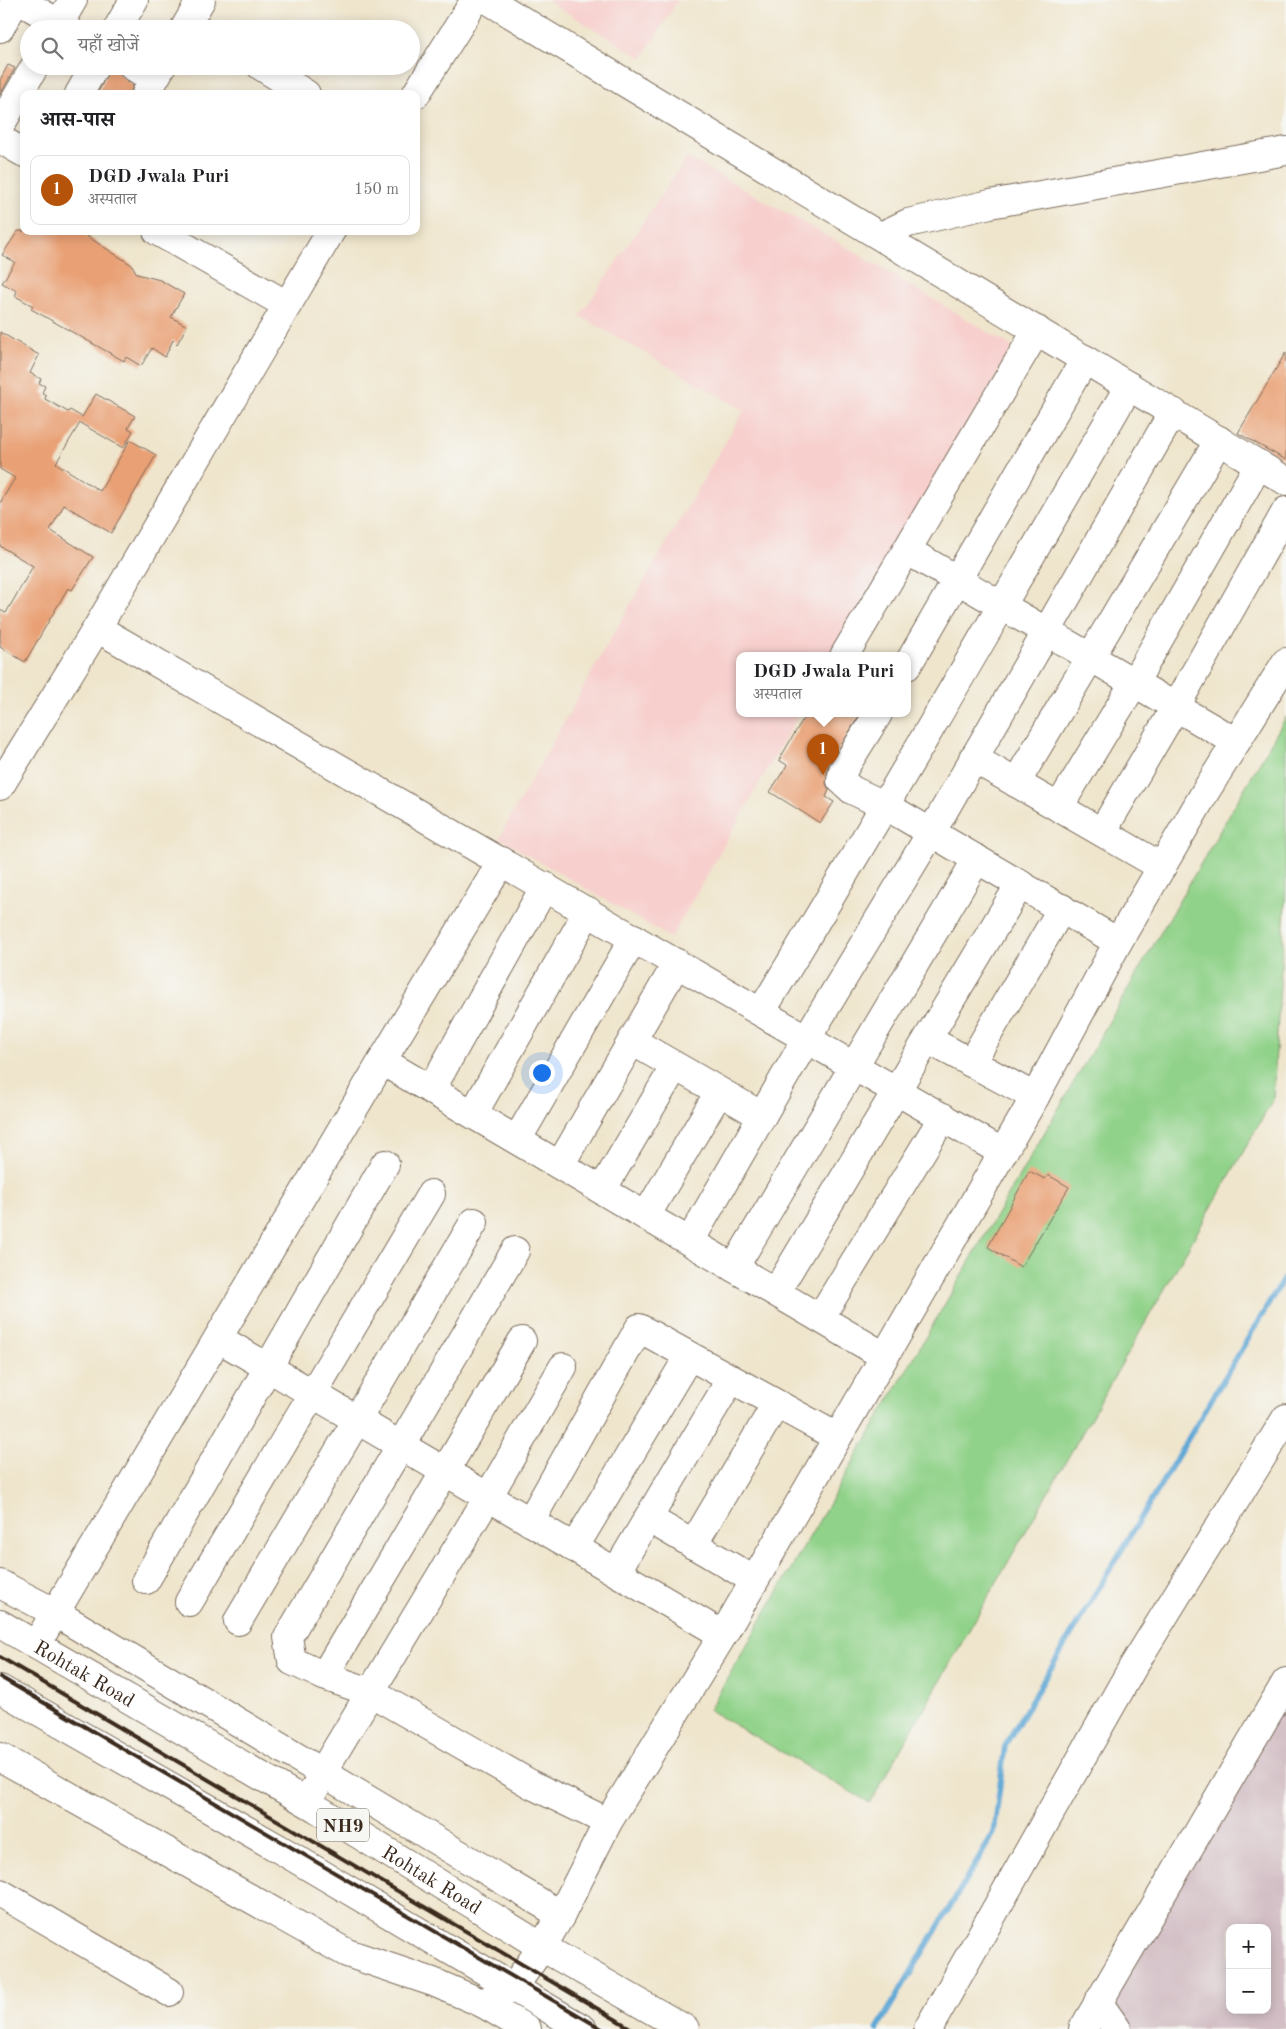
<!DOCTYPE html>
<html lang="hi">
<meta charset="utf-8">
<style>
body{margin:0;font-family:"Old Standard TT","Noto Serif Devanagari",serif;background:#f6f6f6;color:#202124}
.controls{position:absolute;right:15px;bottom:15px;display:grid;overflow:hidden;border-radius:10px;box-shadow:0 2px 12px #0003}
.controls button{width:45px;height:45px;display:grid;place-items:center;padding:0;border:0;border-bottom:1px solid #e0e0e0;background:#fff;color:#202124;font:25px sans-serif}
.you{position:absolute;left:541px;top:1072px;width:18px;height:18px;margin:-12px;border:4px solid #fff;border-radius:50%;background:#1a73e8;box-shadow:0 0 0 8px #1a73e833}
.badge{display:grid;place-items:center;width:32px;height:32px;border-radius:50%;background:#b45309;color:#fff;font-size:16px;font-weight:700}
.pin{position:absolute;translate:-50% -41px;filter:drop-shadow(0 1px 2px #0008)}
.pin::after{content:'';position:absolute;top:26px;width:18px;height:15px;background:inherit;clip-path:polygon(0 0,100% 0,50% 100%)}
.popup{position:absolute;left:736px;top:652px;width:175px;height:65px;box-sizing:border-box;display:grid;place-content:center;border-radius:10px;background:#fff;filter:drop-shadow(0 1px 4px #0005);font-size:16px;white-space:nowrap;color:#757577}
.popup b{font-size:19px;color:#202124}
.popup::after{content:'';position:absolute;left:50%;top:100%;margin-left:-10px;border:10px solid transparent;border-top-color:#fff}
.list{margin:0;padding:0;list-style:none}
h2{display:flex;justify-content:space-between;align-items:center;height:65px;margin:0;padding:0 20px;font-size:21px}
h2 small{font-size:16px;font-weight:400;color:#757577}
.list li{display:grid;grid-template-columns:32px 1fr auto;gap:15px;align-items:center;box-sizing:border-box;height:70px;margin:0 10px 10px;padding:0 10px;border:1px solid #e0e0e0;border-radius:10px}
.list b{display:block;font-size:19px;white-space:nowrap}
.list p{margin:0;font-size:16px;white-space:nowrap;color:#757577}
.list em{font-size:16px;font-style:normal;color:#757577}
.icon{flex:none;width:28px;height:28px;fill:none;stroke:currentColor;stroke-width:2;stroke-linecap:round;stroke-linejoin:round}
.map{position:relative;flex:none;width:1286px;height:2029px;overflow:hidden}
.search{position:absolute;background:#fff;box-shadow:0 2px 12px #0003;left:20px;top:20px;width:400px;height:55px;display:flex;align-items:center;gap:12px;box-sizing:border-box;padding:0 18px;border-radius:28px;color:#757577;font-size:19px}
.panel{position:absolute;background:#fff;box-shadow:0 2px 12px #0003;left:20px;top:90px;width:400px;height:145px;border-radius:10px}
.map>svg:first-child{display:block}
</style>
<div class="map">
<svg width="1286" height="2029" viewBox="0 0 1286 2029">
<rect width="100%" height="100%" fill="#f6f6f2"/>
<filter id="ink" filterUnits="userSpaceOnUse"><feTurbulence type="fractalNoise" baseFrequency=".02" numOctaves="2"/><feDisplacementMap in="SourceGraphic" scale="10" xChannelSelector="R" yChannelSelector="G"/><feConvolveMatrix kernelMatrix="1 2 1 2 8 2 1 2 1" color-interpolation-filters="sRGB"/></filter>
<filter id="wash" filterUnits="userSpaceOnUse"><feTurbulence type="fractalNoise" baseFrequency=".0096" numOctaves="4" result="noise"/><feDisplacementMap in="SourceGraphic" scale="20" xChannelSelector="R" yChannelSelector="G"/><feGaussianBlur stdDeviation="1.12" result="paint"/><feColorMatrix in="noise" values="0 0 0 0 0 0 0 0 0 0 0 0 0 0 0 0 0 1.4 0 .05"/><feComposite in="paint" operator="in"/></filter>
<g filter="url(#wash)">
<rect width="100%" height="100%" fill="#efe5cc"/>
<g fill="#f7d0ce">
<path d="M546,0H678L642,58Z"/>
<path d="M687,157L841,244L1013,347L833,656H739V714H799L671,938L499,838L615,631L744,410L580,316Z"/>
</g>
<path fill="#d2bec4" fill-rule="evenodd" d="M1286,1692V2029H1095ZM1230,1928H1267V2010H1230Z"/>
<path fill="#90d289" stroke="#667e54" d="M1286,717V888L1273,1100L870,1803L709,1710Z"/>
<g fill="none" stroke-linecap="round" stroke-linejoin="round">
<path stroke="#5fa7d6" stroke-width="5.5" d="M877,2029L994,1833L1005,1745L1286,1275"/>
</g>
<g id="blocks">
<g fill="#e9a075">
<path d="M8,65L15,68L0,95V80Z"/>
<path d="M111,66L117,68L119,74L133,85L130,94H97Z"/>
<path d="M18,231H79L132,265L137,274L160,280L184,294L171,317L187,326L177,344L173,340L165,357L152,348L141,366L126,357L124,361L31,309L33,306L15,296L17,291L2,283L15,262L2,255Z"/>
<path d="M0,332L39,355L30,373L41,379L39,383L45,386L42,393L46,395L45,399L68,412L70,410L82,417L96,394L135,416L128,428L133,431L123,448L80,423L56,463L100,491L130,440L156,455L111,533L64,505L50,530L93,557L72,590L68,588L25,662L0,647V610L6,613L33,566L0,546V503L15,478L0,469Z"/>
<path d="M1286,352V460L1238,433Z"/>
<path d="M806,714H860L828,767L826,784L829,790L826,797L834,802L820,823L770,792L787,765L779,760Z"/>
<path d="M1029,1171L1045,1179L1048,1175L1069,1187L1021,1267L988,1247Z"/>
</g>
</g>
</g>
<g filter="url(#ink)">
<use href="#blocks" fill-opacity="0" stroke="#7a6b5b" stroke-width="1"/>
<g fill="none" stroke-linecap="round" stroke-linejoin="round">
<g stroke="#7a6b5b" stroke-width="30">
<g id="minor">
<path d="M19,0L68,29"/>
<path d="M488,0L1286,481"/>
<path d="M0,28L16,0"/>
<path d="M56,29L73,0"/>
<path d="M117,29L134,0"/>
<path d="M184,29L201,0"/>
<path d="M132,66L154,79"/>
<path d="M261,66L306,94"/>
<path d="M79,94L95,66"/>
<path d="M146,94L162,66"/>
<path d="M416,94L475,0"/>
<path d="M0,126L35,66"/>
<path d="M0,139L24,153"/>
<path d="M157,231L287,305"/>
<path d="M881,236L908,223L990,204L1286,151"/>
<path d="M908,551L1236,742"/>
<path d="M97,628L1002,1152"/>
<path d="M844,656L1037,330"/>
<path d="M907,666L1085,359"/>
<path d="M878,714L843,770L841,780L852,790L886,806L1118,942"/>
<path d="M973,758L1162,867"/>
<path d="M1016,783L1219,440"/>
<path d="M0,786L97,628L331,231"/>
<path d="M1059,807L1134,683L1259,464"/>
<path d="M1102,832L1175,708L1286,511"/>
<path d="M761,1012C887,805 1008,595 1129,386"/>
<path d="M929,1040L1035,1097"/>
<path d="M632,1041L762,1116"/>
<path d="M382,1061L502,861"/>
<path d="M971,1063L1062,908"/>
<path d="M431,1090L545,886"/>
<path d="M473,1114L588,911"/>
<path d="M517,1140L634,938"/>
<path d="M560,1165L677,963"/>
<path d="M602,1190L675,1066"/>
<path d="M646,1216L719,1092"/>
<path d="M690,1241L807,1038L931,833L1173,412"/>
<path d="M515,1251L288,1637L292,1661L324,1676L370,1692L534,1786L608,1822"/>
<path d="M734,1268L977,859"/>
<path d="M776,1292L1020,884"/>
<path d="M820,1318L943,1117"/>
<path d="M218,1338L723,1635"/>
<path d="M648,1518L754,1580"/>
<path d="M530,1522L639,1328L837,1437"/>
<path d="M693,1545L776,1404"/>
<path d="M574,1548L689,1356"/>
<path d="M616,1572L731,1379"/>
<path d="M146,1580L385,1164"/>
<path d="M0,1584L54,1612L561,1915"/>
<path d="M189,1602L431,1194"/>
<path d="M238,1621L474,1222"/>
<path d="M36,1645L382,1061L884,1356"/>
<path d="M324,1676L522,1341"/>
<path d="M0,1757L347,1953L433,1982L482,2003L527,2029"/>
<path d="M314,1790L322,1773L488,1497L563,1367"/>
<path d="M0,1893L169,1992"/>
<path d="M1098,2002L1117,2029"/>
<path d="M482,2003L513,1988L542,1947L561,1915L608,1822L723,1635L1035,1097L1118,942L1207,789L1286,662"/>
<path d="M928,2029L1134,1665L1286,1418"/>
<path d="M1083,2029L1286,1682"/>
</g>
</g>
<g stroke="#7a6b5b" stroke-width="30">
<g id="highway">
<path id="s1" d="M0,1624L316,1808L542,1947L685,2029"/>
<path d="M0,1689L281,1850L583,2029"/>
</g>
</g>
<use href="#minor" stroke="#fff" stroke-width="28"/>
<use href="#highway" stroke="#fff" stroke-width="28"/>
<g stroke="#3b2a1e" stroke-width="4">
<path d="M0,1657L632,2029"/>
<path d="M0,1677L602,2029"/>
</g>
</g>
</g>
<g text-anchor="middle" stroke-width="4" stroke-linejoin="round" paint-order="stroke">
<rect fill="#f6f6f2" stroke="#73675e" stroke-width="1" x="317" y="1808.5" width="52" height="33" rx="4"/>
<g font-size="19" font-weight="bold" fill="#3b2a1e">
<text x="343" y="1832">NH9</text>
</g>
<g font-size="20" fill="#3b2a1e" stroke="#f6f6f2">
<text dy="7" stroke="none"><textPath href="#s1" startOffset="98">Rohtak Road</textPath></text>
<text dy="7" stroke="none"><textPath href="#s1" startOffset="502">Rohtak Road</textPath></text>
</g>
</g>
</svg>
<div class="controls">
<button>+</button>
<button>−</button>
</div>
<div class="you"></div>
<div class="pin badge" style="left:823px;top:775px">1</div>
<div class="popup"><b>DGD Jwala Puri</b>अस्पताल</div>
<div class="search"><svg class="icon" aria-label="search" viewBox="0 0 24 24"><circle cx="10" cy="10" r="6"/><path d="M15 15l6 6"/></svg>यहाँ खोजें</div>
<section class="panel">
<h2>आस-पास<small></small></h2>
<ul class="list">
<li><span class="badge">1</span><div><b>DGD Jwala Puri</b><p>अस्पताल</p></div><em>150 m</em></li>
</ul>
</section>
</div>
